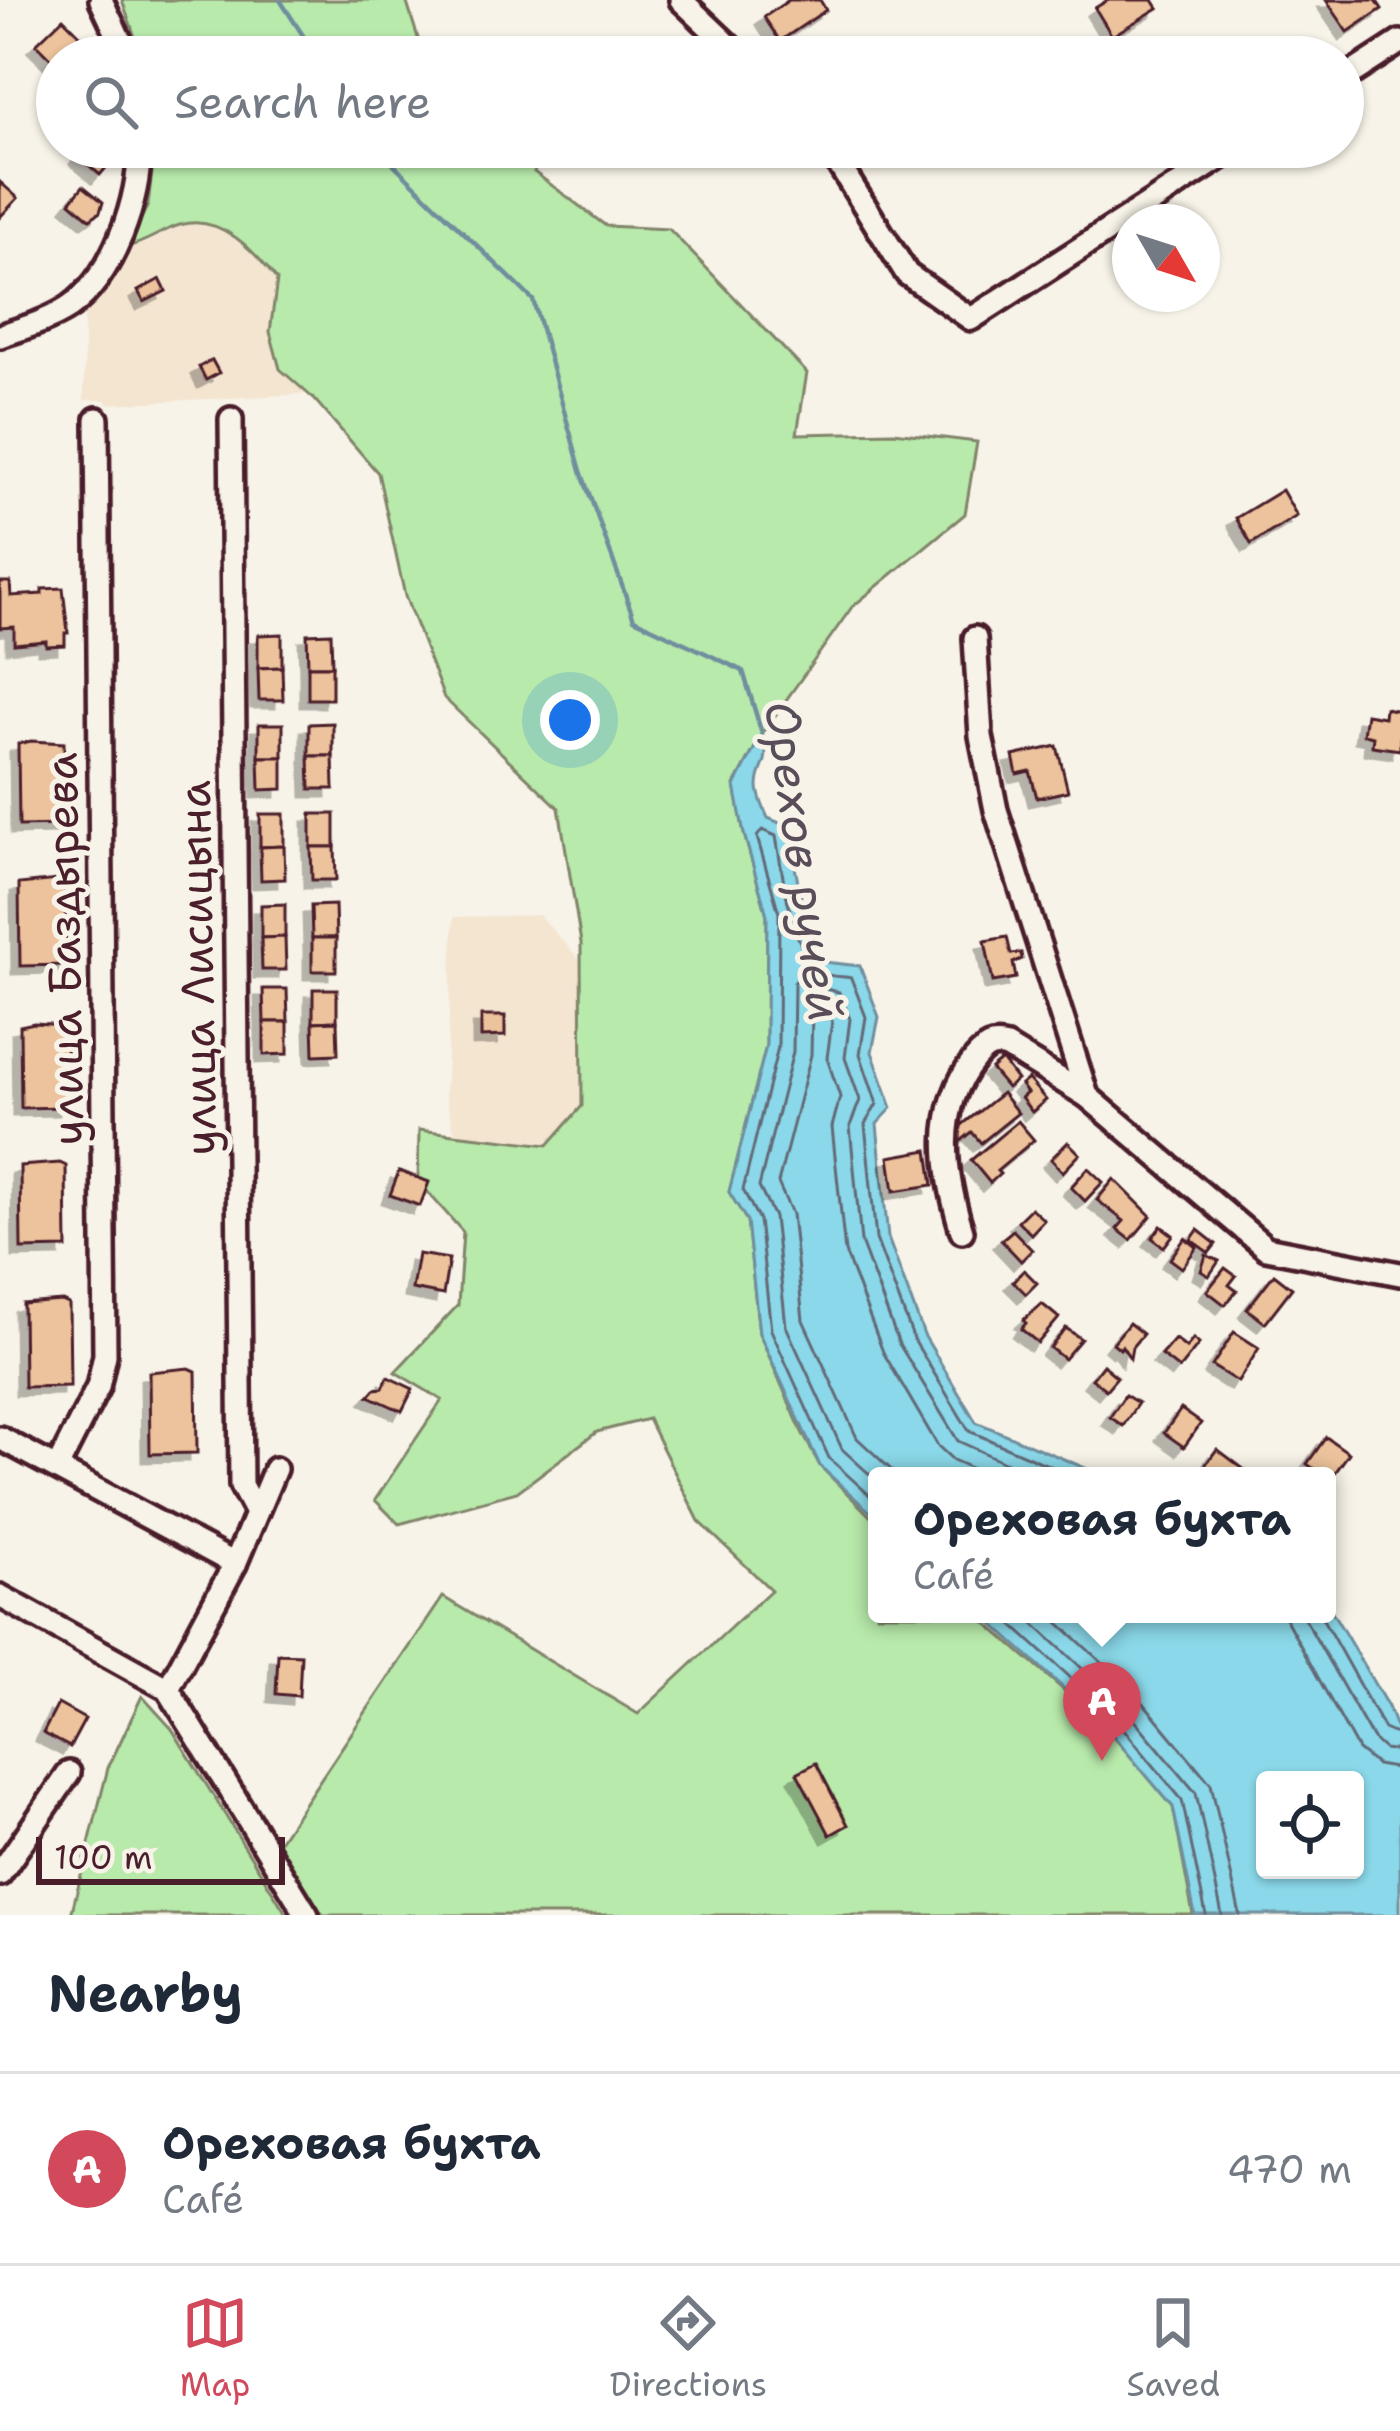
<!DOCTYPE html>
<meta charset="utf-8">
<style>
body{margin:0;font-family:"Shantell Sans",sans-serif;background:#f6f6f7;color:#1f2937}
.controls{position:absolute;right:36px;bottom:36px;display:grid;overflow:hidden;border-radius:12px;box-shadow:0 3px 9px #0004}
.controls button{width:108px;height:108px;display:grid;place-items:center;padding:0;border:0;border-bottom:3px solid #e0e1e3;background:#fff;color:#1f2937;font:60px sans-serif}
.compass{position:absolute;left:1112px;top:204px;width:108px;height:108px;border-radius:50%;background:#fff;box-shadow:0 3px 9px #0004;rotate:129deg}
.scale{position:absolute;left:36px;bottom:30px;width:249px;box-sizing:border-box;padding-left:12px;border:6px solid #4a1f2b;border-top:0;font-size:33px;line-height:42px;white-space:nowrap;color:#4a1f2b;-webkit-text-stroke:9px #f7f3e8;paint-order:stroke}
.you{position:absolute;left:570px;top:720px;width:42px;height:42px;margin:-30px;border:9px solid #fff;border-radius:50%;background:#1a73e8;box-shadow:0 0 0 18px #1a73e833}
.badge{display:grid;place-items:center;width:78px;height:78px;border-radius:50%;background:#d1495b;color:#fff;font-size:39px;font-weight:700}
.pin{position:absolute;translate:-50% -99px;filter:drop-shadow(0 3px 6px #0008)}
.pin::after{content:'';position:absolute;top:63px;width:42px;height:36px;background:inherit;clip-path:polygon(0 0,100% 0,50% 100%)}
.popup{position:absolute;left:868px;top:1467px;width:468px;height:156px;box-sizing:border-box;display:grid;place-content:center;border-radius:12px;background:#fff;filter:drop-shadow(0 3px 9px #0005);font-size:39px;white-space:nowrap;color:#747a83}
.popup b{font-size:45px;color:#1f2937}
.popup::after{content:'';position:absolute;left:50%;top:100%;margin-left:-24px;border:24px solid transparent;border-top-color:#fff}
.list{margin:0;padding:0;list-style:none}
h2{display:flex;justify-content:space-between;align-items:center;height:156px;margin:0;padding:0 48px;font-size:51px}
h2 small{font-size:39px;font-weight:400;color:#747a83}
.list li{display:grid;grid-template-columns:78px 1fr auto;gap:36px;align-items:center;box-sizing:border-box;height:192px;padding:0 48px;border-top:3px solid #e0e1e3}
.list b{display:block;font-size:45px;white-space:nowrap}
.list p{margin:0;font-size:39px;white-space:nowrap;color:#747a83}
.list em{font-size:39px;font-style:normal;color:#747a83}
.icon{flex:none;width:66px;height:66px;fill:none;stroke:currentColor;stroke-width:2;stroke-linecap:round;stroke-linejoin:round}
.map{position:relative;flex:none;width:1400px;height:1915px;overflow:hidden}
.search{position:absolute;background:#fff;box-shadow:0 3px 9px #0004;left:36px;right:36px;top:36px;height:132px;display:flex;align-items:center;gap:30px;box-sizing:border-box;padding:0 42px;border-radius:66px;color:#747a83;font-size:45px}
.sheet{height:348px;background:#fff}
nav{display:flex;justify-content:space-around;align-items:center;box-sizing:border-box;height:168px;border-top:3px solid #e0e1e3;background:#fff;font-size:33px;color:#747a83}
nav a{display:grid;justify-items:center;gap:6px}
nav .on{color:#d1495b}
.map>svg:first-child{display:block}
</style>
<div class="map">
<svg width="1400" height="1915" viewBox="0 0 1400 1915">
<defs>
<filter id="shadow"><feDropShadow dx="-8" dy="8" stdDeviation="0" flood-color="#0004"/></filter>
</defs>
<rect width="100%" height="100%" fill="#f7f3e8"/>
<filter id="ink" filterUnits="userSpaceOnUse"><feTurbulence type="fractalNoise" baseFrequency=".00833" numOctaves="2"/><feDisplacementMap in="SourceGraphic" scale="24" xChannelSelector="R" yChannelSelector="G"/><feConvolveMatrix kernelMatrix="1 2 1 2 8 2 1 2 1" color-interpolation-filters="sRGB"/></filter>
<g filter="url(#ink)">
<g fill="#f4e5d1">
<path d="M181,224H215L255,253L277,280L270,332L280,369L308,394L107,404L106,400H84V313L92,310L126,247L146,243Z"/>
<path d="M539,915L581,961L582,1106L548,1145L455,1134L445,1095L454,917Z"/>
</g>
<g fill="#b8eaab" stroke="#81846b" stroke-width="3">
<path d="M122,0H406L424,57H142Z"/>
<path d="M155,147H544L534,172L606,226L669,229L807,373L797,434L894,432L977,442L965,514L852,607L762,734L735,785L744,834L767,915L766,1046L729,1192L747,1221L759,1333L802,1432L820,1466L877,1523V1614H976L1104,1725L1173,1807L1193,1915H323L277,1844L443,1597L638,1714L771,1590L699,1521L648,1419L597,1432L517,1492L399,1524L375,1500L442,1400L395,1372L458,1305L463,1232L418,1181L419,1130L548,1145L582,1106L581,943L559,808L444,698L405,596L378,473L315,400L280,369L270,332L277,280C255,252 221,213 180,225C161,230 147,243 126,247L148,205Z"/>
<path d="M142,1696L172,1729L287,1915H71L108,1768Z"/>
</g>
<g fill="#8ad8e9" stroke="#708e9d" stroke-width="3" fill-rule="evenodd">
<path d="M762,734C772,769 759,761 758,786C758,796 764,809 768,818L787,826L804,913L824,962L860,966L879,1017L872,1052L892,1108L877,1124L888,1238L924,1335L976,1422L1104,1476H877V1518L820,1466L759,1333L747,1221L729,1192L766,1046L767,915L744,834L735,786Z"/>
<path d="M1327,1603L1388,1707L1400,1737V1915H1195L1173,1807L1104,1725L982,1614H1327ZM1265,1780H1355V1870H1265Z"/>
</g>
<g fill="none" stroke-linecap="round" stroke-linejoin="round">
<g stroke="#646977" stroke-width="3">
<path d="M898,1476L857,1438L803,1320L792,1214L778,1183L811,1055L812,1012L817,1006L827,1008L832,1021L827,1058L840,1097L832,1127L845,1252L883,1352L938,1446L953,1460L989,1476"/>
<path d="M877,1481L842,1449L786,1326L774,1217L759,1187L793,1052L794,983L799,977L816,987L839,992L850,1019L845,1058L860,1100L850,1126L861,1242L899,1344L958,1441L1035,1476"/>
<path d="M877,1502L829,1458L771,1330L759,1220L743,1190L778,1047L779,913L757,837L762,830L776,836C782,872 791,940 814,968C822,977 840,976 851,978L866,1017L860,1054L877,1104L865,1124L876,1239L914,1340L969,1431L1073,1476"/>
<path d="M1000,1614L1113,1716L1182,1800L1206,1915"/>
<path d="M1023,1614L1123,1706L1196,1793L1222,1915"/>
<path d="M1049,1614L1136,1694L1211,1784L1240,1915"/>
<path d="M1283,1614L1358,1750L1377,1765L1400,1769"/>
<path d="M1302,1614L1373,1739L1384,1749L1400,1751"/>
<path d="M1320,1614L1384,1729L1400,1736"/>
</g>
<g stroke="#708e9d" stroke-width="4.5">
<path d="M280,0L317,57"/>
<path d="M376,147L533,300L581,471L634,619L743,671L762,734"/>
</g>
</g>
<g fill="#ecc39c" stroke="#4a1f2b" stroke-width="3" filter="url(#shadow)">
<path d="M789,0H820L826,10L780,41L764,17Z"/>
<path d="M1108,0H1153L1158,8L1112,36L1095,8Z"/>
<path d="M1326,0H1376L1382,9L1348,32Z"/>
<path d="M63,18L84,39L65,57H57V65L36,44Z"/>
<path d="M86,147H108L117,155L100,175L78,156Z"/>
<path d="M0,182L18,198L0,217Z"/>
<path d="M83,186L103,202L100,212L90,219L70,202Z"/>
<path d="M160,279L166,291L144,302L138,291Z"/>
<path d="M212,360L219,373L206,380L199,367Z"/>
<path d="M1282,490L1297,516L1251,544L1236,518Z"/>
<path d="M0,582H10L11,596L42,594V589L63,588L68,633H65V645L46,646V641L14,644V627L0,628Z"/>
<path d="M331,633L332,666H308L307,634Z"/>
<path d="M282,634V667L258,668V635Z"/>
<rect x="308" y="666" width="24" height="33"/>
<path d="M282,667L283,700H259L258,668Z"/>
<path d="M1385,708L1400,711V750L1372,746L1373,736L1363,734L1366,714L1384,717Z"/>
<path d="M333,723V756H309V724Z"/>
<rect x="259" y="724" width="24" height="33"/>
<path d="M31,741L64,743L65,825L19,826L18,744Z"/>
<path d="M1057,746L1068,791L1037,798L1030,771L1017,774L1013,756Z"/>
<path d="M309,756H333L334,789H310Z"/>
<path d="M259,757H283V789L260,790Z"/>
<path d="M260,814H284V846L260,847Z"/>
<rect x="311" y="814" width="24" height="33"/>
<path d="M284,846L285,879L261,880L260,847Z"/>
<path d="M311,847H335L336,880H312Z"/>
<path d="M58,880L65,883L66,965L20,966L19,884Z"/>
<path d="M285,904V937L261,938V905Z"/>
<path d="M335,905L336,938H312L311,906Z"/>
<path d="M285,937L286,970H262L261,938Z"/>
<path d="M1007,937L1011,954L1021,953L1022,959L1013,963L1016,978L993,982L985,941Z"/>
<rect x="312" y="938" width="24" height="33"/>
<path d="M263,989H287L288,1022H264Z"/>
<path d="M313,989H337V1021L313,1022Z"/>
<path d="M481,1016H505V1036L481,1037Z"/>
<path d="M337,1021L338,1054L314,1055L313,1022Z"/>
<path d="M264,1022H288V1054L264,1055Z"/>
<path d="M34,1023L66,1025L67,1107L21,1108L20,1026Z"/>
<path d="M1002,1060L1017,1080L1007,1088L991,1069Z"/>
<path d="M1028,1079L1046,1100L1032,1112L1021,1098L1027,1093L1021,1085Z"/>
<path d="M1002,1093L1018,1113L981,1143L972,1132L961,1141L953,1132Z"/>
<path d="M1018,1121L1034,1140L997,1171L1000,1174L990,1183L971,1160Z"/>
<path d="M1068,1142L1080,1154L1063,1172L1051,1159Z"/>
<path d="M928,1150L933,1185L894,1191L889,1157Z"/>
<path d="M60,1163L66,1166L67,1248L21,1249L20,1166Z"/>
<path d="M1088,1168L1103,1182L1085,1201L1071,1187Z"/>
<path d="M399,1171L429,1182L420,1206L390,1195Z"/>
<path d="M1114,1179L1151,1216L1131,1240L1117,1229L1124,1221L1097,1200Z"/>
<path d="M1031,1208L1044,1220L1031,1234L1018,1221Z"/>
<path d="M1161,1226L1173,1235L1164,1247L1152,1238Z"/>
<path d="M1013,1230L1032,1250L1021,1261L1001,1240Z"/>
<path d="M1198,1230L1216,1244L1209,1253L1191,1240Z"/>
<path d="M1185,1238L1197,1247L1182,1268L1170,1259Z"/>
<path d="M418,1254L449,1259L443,1295L412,1289Z"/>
<path d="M1206,1255L1219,1261L1209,1276L1201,1271Z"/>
<path d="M1225,1268L1236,1276L1229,1285L1237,1291L1225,1305L1207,1291Z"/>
<path d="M1024,1270L1037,1283L1026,1294L1013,1281Z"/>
<path d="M1274,1274L1292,1288L1265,1323L1247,1309Z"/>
<path d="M62,1301L69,1304L70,1386L24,1387L23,1304Z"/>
<path d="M1042,1304L1059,1318L1038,1343L1021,1329L1026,1323L1023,1320Z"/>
<path d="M1129,1323L1143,1334L1132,1347L1130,1358L1122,1346L1120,1349L1113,1343Z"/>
<path d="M1066,1328L1081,1339L1064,1359L1050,1348Z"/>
<path d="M1234,1332L1259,1348L1238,1382L1212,1366Z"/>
<path d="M1175,1339L1186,1348L1193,1339L1199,1344L1179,1369L1161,1355Z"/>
<path d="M1103,1365L1117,1377L1106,1390L1092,1379Z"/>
<path d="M189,1368L196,1371L197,1453L150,1454L149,1372Z"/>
<path d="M388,1377L413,1389L402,1411L369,1396L375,1389L383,1388Z"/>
<path d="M1125,1395L1138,1403L1123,1426L1110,1417Z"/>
<path d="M1181,1409L1201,1423L1184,1447L1164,1433Z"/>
<path d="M1326,1437L1349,1453L1330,1480L1307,1464Z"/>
<path d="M1217,1449L1245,1470L1241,1476H1197Z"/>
<path d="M278,1654L301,1655L299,1696L276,1694Z"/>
<path d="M58,1704L85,1719L70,1747L43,1733Z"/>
<path d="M816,1763L848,1825L830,1835L797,1773Z"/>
</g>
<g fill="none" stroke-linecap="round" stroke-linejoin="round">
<g stroke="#4a1f2b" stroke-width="30">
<g id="minor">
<path d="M101,0L128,57"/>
<path d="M681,0L741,57"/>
<path d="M1343,79L1400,42"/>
<path d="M828,147L907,274L971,319L1237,147"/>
<path d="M0,336C23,328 49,321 70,307C113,276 141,198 139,147"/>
<path d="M231,419L241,1485L256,1513"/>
<path d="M975,638L981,736L996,810L1087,1096L1266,1248L1400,1274"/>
<path d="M962,1231C944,1173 934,1109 975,1059C986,1047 991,1043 1007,1047L1087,1096"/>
<path d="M0,1438L235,1564"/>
<path d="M57,1468L98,1387L105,1355L97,419"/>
<path d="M0,1596L168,1689L307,1915"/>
<path d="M168,1689L235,1564L275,1469"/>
<path d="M0,1874L69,1773"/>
</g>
</g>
<use href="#minor" stroke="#f7f3e8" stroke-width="21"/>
</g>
</g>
<g text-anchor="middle" stroke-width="10" stroke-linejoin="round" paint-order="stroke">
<g font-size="45" fill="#4a1f2b" stroke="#f7f3e8">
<text transform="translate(64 949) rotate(-91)" y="16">улица Баздырева</text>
<text transform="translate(197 968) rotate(-91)" y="16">улица Лисицына</text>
</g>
<g font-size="48" font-style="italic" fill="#5a4d5a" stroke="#f7f3e8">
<text transform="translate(804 861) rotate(82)" y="17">Орехов ручей</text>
</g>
</g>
</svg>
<div class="controls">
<button><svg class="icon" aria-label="locate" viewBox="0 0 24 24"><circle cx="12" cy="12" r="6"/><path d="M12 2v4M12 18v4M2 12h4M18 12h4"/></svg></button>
</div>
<svg class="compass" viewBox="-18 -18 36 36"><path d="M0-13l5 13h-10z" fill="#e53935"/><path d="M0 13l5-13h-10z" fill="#747a83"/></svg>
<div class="scale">100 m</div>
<div class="you"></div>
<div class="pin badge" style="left:1102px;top:1761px">A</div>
<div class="popup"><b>Ореховая бухта</b>Café</div>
<div class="search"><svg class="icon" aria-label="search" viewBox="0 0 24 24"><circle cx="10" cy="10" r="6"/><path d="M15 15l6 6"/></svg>Search here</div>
</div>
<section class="sheet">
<h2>Nearby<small></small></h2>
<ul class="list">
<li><span class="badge">A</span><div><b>Ореховая бухта</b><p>Café</p></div><em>470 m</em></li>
</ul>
</section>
<nav>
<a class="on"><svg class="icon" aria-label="map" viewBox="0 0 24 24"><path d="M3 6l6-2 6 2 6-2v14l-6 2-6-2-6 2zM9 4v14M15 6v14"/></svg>Map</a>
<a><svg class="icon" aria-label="directions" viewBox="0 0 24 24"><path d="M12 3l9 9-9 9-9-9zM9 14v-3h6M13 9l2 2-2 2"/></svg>Directions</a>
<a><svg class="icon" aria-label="saved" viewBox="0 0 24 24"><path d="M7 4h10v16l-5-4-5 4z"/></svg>Saved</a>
</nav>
